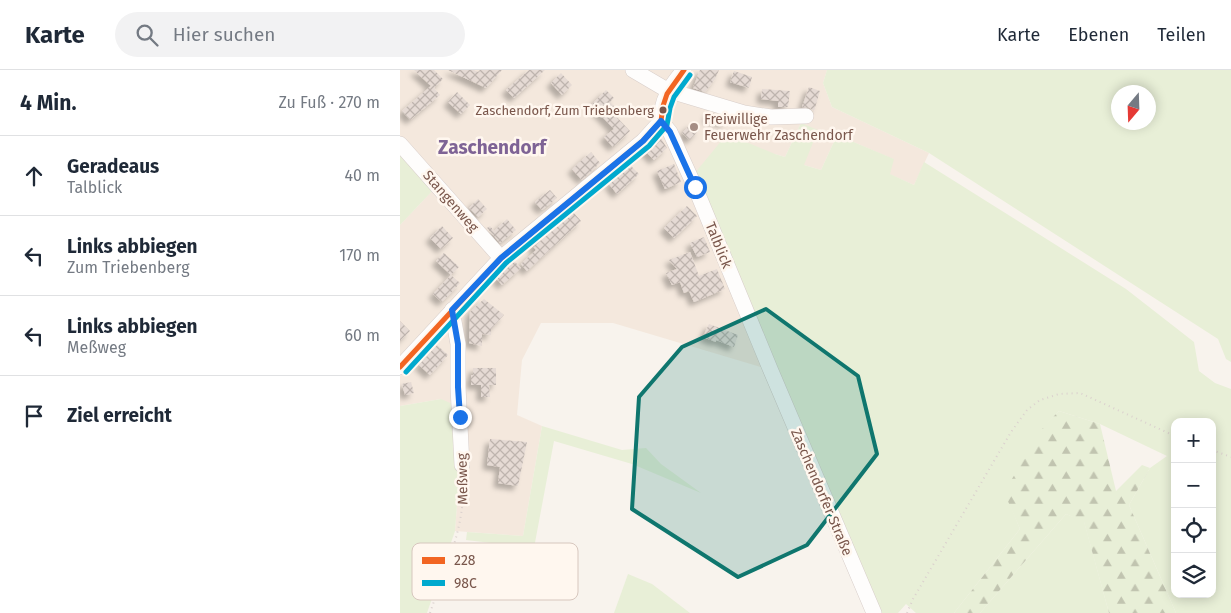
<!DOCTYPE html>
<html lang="de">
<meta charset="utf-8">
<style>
body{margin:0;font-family:"Fira Sans",sans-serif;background:#f2f2f3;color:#1f2937}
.controls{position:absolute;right:15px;bottom:15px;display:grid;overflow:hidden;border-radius:10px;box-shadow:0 2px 12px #0003}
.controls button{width:45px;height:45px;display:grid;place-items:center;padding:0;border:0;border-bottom:1px solid #e0e1e3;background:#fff;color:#1f2937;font:25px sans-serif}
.compass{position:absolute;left:711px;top:15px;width:45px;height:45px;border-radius:50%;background:#fff;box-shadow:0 2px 12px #0003;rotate:199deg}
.stop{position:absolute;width:15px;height:15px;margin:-11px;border:4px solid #1a73e8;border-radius:50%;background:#fff}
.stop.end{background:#1a73e8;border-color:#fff;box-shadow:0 1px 5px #0008}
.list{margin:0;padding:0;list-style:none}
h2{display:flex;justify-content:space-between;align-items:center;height:65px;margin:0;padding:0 20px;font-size:21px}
h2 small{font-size:16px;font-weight:400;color:#747a83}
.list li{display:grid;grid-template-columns:32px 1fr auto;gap:15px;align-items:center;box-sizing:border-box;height:80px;padding:0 20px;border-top:1px solid #e0e1e3}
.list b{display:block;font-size:19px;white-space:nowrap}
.list p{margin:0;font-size:16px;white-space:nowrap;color:#747a83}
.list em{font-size:16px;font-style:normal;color:#747a83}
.icon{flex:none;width:28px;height:28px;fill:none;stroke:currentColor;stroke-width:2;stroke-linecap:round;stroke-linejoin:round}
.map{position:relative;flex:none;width:831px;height:543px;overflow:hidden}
header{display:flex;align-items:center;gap:30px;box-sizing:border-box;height:70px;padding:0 25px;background:#fff;border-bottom:1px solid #e0e1e3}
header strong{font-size:24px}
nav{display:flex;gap:28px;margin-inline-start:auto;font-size:18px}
.search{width:350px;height:45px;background:#f2f2f3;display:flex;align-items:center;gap:12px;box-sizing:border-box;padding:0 18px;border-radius:28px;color:#747a83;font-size:19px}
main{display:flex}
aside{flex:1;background:#fff}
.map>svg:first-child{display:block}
</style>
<header>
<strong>Karte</strong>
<div class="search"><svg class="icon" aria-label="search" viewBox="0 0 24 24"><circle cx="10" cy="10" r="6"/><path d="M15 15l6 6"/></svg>Hier suchen</div>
<nav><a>Karte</a><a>Ebenen</a><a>Teilen</a></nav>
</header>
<main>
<aside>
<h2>4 Min.<small>Zu Fuß · 270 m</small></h2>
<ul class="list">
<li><svg class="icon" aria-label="ahead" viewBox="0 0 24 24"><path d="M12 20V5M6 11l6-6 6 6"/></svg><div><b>Geradeaus</b><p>Talblick</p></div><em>40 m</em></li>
<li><svg class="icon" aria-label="left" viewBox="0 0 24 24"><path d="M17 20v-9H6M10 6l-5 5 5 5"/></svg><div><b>Links abbiegen</b><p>Zum Triebenberg</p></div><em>170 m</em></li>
<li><svg class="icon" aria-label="left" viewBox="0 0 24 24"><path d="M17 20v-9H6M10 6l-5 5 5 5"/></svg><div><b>Links abbiegen</b><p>Meßweg</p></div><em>60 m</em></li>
<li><svg class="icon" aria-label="arrive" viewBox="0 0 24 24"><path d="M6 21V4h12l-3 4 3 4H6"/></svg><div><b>Ziel erreicht</b></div></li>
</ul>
</aside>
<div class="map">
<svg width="831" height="543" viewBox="0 0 831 543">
<defs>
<pattern id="forest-firs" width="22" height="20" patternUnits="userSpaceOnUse" patternTransform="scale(1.25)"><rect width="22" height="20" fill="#e8efd7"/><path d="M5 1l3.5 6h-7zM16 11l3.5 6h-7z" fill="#c1c4b0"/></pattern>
<pattern id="building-cross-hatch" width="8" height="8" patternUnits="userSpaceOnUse" patternTransform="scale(1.25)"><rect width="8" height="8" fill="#e5dad4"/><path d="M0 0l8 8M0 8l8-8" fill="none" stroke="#beb4ae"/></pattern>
<filter id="shadow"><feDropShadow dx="-4.5" dy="4.5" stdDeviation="2.5" flood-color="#0004"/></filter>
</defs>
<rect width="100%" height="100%" fill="#f8f3ed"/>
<path fill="#f4e8dd" d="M0,0H427L423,13L432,37L529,83L514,115L489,104L493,89L437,65L421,100L404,95L401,53L385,87L375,84L364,298L213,253H141L122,290L117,345L142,356L123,466L55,461L60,396L41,329L0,336V155L36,117L0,79Z"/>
<g fill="#e8efd7" fill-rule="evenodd">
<path d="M427,0H831V292L826,289L818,269L529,83L432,37L423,13ZM718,22H748V52H718Z"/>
<path d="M401,53L418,60L404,95L421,100L437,65L494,89L490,104L514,115L524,92L726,219L794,272L799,301L815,313L831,319V543H776L729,435L750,398L767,386L700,354L659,341L644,357L605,422L620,459L554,543H516L506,534L498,543H478L294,104L327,64L375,84L385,87ZM775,352H812V524H775Z"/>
<path d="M0,79L36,117L0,155Z"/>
<path d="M41,329L55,335L60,396L55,461L27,543H0V336Z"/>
<path d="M142,356L222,380L246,378L261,394L301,423L232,394L154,371L134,478L66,470L67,462L123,466Z"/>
<path d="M666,444L684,451L709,543H580Z"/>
<path d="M228,504L252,514L290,543H214Z"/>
</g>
<path fill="url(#forest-firs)" d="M659,341L700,354L716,421L742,395L750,398L729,435L776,543H709L684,452L666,444L580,543H554L620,459L604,422L644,356Z"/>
<g fill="url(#building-cross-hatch)" filter="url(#shadow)">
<path d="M14,0H34L43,9L34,18L40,25L10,50L2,41L31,16Z"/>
<path d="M48,0H74L78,2L80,0H102L86,18Z"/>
<path d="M129,0H145L114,28L106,20Z"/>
<path d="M300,0H319L315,9L305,22L293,18Z"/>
<path d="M334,1L352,7L349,18L330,12Z"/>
<path d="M161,3L172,15L162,25L151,13Z"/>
<path d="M409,17L420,21L414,41L410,38L402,37Z"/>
<path d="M362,19L390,21L388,37H378V31L361,29Z"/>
<path d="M206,20L214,28L210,32L215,37L211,41L230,61L213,77L204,67L214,59L191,35Z"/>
<path d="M57,22L70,35L61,44L48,32Z"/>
<path d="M309,42L327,48L325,53L307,49Z"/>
<path d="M292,53L299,60L290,70L282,63Z"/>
<path d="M260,67L267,78L254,90L245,81Z"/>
<path d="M191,82L200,93L182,110L172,99Z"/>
<path d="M274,94L281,112L265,119L257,101Z"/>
<path d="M230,95L239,104L217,124L209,114Z"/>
<path d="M150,120L157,128L142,140L135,132Z"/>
<path d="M78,129L87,139L78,147L69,138Z"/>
<path d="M287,136L297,146L274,168L264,158Z"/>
<path d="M172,141L181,151L127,201L121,194L136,180L132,175Z"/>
<path d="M107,149L116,160L100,173L87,158L90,156L94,161Z"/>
<path d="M42,156L53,168L41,179L30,168Z"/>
<path d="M304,167L310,182L297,187L290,173Z"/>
<path d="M290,182L299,206L317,199L325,219L294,232L289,221L284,223L280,212L272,215L266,203L277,199L269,190Z"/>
<path d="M44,183L59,197L51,205L36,191Z"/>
<path d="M114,191L121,198L102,215L96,208Z"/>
<path d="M51,205L60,213L42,232L33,224Z"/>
<path d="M84,229L104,245L91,259V265L82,264V276L69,273L70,242Z"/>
<path d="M0,251L10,261L0,271Z"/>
<path d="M309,254L338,265L334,277L316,270V272L303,267Z"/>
<path d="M37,275L48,285L30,305L19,295Z"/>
<path d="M73,298H96V315H89L90,327H81V315H71V305H73Z"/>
<path d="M11,312L14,323L5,325L2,314Z"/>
<path d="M90,369L127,372L118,416L98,413L100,397L87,395Z"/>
</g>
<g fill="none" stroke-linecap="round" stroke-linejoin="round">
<g stroke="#d8ceca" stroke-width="16">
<g id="minor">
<path d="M233,0L267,20L344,43L371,47L406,46"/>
<path d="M261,51L270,62L295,117L371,301L474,543"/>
<path d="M0,74L101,188"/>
<path d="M52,240L58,274V317L62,395"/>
<path d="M0,297L101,188L243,71L261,51C261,30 270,16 284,0"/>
</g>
</g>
<g stroke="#dbd1ce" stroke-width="2" stroke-dasharray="1 4" stroke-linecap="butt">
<path d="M812,380L831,387"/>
<path d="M30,543C45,498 66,457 63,408"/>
<path d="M507,543L513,529L611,362L627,340L640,330L659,324L680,323L775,366"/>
</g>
<use href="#minor" stroke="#fefdfc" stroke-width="15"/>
<g stroke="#fff7ef" stroke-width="9">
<path id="bus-1" d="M0,297L101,188L243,71L261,51L263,36L267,24L284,0"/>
</g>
<g stroke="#fff7ef" stroke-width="9">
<path id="bus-2" d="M6,302L106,193L249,76L267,55L270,38L274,27L290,5"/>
</g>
<use href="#bus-1" stroke="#f26522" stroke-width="5"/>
<use href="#bus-2" stroke="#00a9ce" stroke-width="5"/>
</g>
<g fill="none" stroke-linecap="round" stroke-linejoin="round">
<path stroke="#1a73e8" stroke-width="6" d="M60,347L58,317V274L52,240L101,188L243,71L261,51L270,62L295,117"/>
</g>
<path fill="#0f766e" fill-opacity="0.2" stroke="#0f766e" stroke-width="4" stroke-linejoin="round" d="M366,239L458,306L477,384L407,475L338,507L232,439L239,327L282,277Z"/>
<circle fill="#79564b" stroke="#fff7ef" stroke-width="2" cx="263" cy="40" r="4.5"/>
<circle fill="#a58d84" stroke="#fff7ef" stroke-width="2" cx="294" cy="57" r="5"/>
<g text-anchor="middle" stroke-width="5" stroke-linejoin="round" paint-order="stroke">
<g font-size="13" fill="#79564b" stroke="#fff7ef" text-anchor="end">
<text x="254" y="45">Zaschendorf, Zum Triebenberg</text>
</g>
<g font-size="14" fill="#79564b" stroke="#fff7ef" text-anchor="start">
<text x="304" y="54">Freiwillige<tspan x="304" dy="16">Feuerwehr Zaschendorf</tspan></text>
</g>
<g font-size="14" fill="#79564b" stroke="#fff7ef">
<text transform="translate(51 131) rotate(49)" y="5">Stangenweg</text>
<text transform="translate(319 175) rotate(68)" y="5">Talblick</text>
<text transform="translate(62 409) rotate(-91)" y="5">Meßweg</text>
<text transform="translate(422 422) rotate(67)" y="5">Zaschendorfer Straße</text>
</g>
<g font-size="19" font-weight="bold" fill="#7e6395" stroke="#fff7ef">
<text x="92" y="84">Zaschendorf</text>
</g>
</g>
<rect x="12" y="473" width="166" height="57" rx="8" fill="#fff7ef" stroke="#d7c7be" stroke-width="1"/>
<rect x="22" y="487" width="23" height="7" fill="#f26522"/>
<rect x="22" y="510" width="23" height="6" fill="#00a9ce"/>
<g font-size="14" fill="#79564b">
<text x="54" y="495">228</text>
<text x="54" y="518">98C</text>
</g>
</svg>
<div class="controls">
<button>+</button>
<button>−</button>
<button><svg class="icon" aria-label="locate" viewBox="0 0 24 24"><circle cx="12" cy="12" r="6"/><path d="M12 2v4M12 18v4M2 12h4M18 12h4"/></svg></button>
<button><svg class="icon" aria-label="layers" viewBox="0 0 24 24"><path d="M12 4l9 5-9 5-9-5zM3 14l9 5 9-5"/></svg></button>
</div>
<svg class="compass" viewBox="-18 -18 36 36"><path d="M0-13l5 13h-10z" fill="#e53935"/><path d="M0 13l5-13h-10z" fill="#747a83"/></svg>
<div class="stop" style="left:295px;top:117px"></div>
<div class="stop end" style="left:60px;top:347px"></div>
</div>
</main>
